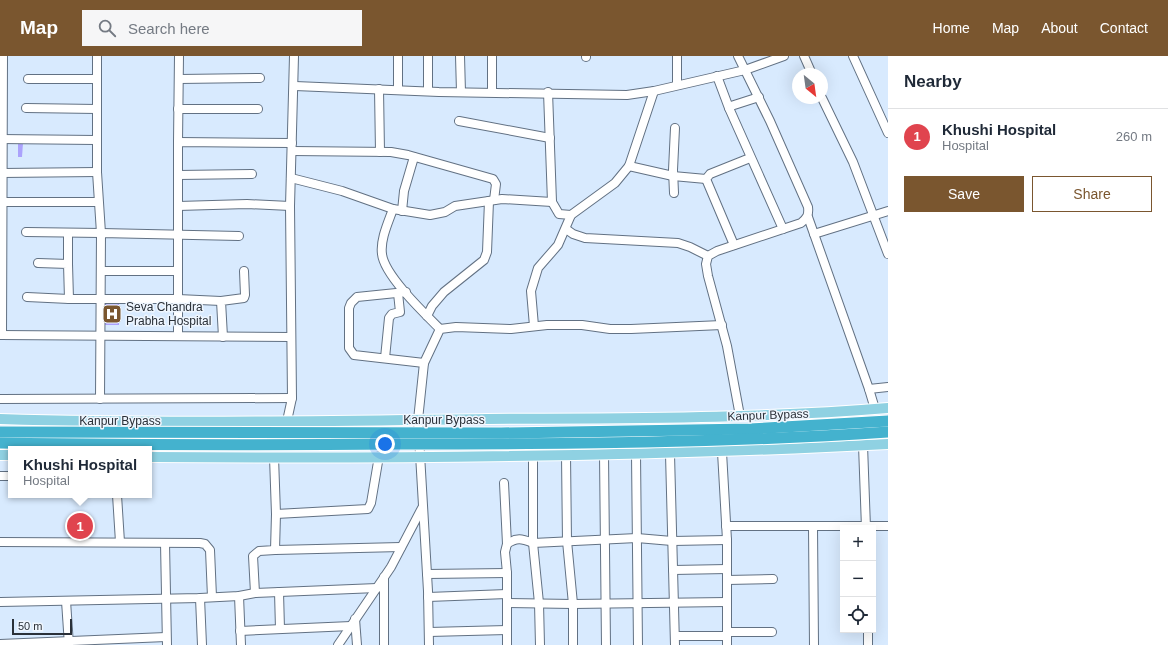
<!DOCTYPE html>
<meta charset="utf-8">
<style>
body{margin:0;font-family:Arial,sans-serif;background:#f6f6f7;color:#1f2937}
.controls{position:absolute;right:12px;bottom:12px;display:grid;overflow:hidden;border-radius:0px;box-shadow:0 4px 16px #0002}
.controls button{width:36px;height:36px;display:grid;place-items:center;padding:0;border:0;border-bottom:1px solid #e0e1e3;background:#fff;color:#1f2937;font:20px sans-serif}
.compass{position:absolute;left:792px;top:12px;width:36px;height:36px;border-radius:50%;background:#fff;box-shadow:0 4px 16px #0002;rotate:151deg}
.scale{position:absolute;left:12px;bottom:10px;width:60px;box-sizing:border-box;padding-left:4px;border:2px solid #2a3038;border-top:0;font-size:11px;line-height:14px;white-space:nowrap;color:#2a3038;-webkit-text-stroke:3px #eff6fe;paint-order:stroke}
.you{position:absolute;left:385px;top:388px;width:14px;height:14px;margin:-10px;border:3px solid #fff;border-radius:50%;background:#1a73e8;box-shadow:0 0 0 6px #1a73e833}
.badge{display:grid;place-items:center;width:26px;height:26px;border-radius:50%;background:#7a562f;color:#fff;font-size:13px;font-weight:700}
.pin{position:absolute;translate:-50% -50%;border:2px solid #fff;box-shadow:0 1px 4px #0006}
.popup{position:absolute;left:8px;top:390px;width:144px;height:52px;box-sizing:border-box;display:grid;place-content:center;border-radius:0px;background:#fff;filter:drop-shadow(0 1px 3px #0005);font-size:13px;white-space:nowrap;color:#747a83}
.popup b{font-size:15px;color:#1f2937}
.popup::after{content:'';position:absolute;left:50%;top:100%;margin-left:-8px;border:8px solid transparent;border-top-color:#fff}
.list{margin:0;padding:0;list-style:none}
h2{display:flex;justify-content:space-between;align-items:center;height:52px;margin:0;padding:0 16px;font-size:17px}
h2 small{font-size:13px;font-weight:400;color:#747a83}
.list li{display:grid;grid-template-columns:26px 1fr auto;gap:12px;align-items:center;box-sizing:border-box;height:56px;padding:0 16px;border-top:1px solid #e0e1e3}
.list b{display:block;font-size:15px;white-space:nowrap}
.list p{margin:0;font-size:13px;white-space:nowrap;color:#747a83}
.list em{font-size:13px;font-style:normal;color:#747a83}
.actions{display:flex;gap:8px;padding:12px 16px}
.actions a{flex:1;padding:9px 0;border:1px solid #7a562f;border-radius:0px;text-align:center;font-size:14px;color:#7a562f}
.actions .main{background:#7a562f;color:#fff}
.icon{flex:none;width:22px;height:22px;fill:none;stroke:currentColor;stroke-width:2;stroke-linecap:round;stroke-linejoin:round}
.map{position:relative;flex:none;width:888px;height:589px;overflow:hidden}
header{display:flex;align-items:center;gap:24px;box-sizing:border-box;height:56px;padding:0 20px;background:#7a562f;color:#fff}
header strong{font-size:19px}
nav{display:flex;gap:22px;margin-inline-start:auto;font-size:14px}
.search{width:280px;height:36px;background:#f6f6f7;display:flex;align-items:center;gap:10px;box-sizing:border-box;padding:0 14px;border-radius:0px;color:#747a83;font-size:15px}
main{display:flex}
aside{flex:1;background:#fff}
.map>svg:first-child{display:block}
</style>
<header>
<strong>Map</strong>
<div class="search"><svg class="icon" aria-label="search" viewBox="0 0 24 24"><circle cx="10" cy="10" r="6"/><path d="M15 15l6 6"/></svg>Search here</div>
<nav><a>Home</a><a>Map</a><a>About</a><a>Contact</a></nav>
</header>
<main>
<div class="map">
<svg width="888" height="589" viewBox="0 0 888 589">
<rect width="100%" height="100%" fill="#d8eafe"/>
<g fill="#aba2fc">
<path d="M18,87H23L22,101H18Z"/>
<rect x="103" y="246" width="16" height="23"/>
<path d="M74,456L85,457L84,483L73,482Z"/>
</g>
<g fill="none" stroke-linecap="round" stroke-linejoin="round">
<g stroke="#627183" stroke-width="10">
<g id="minor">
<path d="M428,0V35"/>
<path d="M460,0L461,36"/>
<path d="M586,0V1"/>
<path d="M738,0L770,65L808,151C809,159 807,162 801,167L717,195L708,200L706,208L708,220L727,290L740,360"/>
<path d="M804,0L812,18"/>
<path d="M853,0L888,77"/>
<path d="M717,20L729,52"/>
<path d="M28,23H97"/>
<path d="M179,23L260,22"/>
<path d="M677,29V0"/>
<path d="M295,30L439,36L627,39L654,35L745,14L784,0"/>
<path d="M379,33L380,96"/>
<path d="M398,34V0"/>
<path d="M492,36V0"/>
<path d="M548,36L552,146L559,158L571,159"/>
<path d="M759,41L731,50L729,52L783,173"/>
<path d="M822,42L853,106L888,198"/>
<path d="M26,52L97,53"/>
<path d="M178,53H258"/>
<path d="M459,65L550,82"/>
<path d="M0,83L96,84"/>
<path d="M178,86L179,0"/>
<path d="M292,95L391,96L408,99L493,123L496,128L494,144"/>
<path d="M629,110L673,120L706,123"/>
<path d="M2,117L97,116"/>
<path d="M178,119L252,118"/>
<path d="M291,122L342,135L393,153L430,159L445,156L455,150L502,143L552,146"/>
<path d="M674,137L673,114L675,72"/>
<path d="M2,146H98"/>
<path d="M178,150L247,148L290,150"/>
<path d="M393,153C388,167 380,184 382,198C384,219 425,258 440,273"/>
<path d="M402,155L404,135L414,101"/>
<path d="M808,161L869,333L875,353"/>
<path d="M566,173L573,178L585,182L678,187L690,191L708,200"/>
<path d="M26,176L101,177L97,116V0"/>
<path d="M814,178L888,155"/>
<path d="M734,189L706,123L710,118L750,102"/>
<path d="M38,207L68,208L69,243H178V86L292,87"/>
<path d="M68,208V177"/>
<path d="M101,215H178"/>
<path d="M406,236L357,241L351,247L349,252V292L354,299L424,307"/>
<path d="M27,241L69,243"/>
<path d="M427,260L432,250L444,236L484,204L487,196L489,145"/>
<path d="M534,270L531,235L538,212L558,189L571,159L615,127L629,110L654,35"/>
<path d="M0,279L291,281"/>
<path d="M2,279L3,0"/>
<path d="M178,280V243L221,245"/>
<path d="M223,281L221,245L244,242L245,239L244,215"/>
<path d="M385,302L389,262L392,258L400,256L398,237"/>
<path d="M869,333L888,331"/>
<path d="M0,343L292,342"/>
<path d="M100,343L101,177L239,180"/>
<path d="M287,365L292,342L290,150L294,0"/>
<path d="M863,389L866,472"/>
<path d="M722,396L727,484V589"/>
<path d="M604,398L606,589"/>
<path d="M636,398L638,589"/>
<path d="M670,398L675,589"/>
<path d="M533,399V487L539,547L540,589"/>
<path d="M566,399L567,485L573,548V589"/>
<path d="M0,420H11"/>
<path d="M504,427L507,488"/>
<path d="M117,439L120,486"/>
<path d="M276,458L368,453L371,447L379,400"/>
<path d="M726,470H888"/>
<path d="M813,471L814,589"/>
<path d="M0,486L200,487L205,488L210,494L212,541"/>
<path d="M165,487L167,589"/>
<path d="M275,494L401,491"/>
<path d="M673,514L727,513"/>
<path d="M427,518L507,517"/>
<path d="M384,521V589"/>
<path d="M727,524L773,523"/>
<path d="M279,536L280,573"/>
<path d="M255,537L253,500L259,495L275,494L276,458L274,401"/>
<path d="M239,540L241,589"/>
<path d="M428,541L507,538"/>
<path d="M200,542L202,589"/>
<path d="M66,545L69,589"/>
<path d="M0,546L200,542L239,540L255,537L377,532"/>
<path d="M507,547L573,548L727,546"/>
<path d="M355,563L357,589"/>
<path d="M868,574V589"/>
<path d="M240,575L351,570"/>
<path d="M429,576L507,574"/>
<path d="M727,576H772"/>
<path d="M675,580H727"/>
<path d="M0,588L166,581"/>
<path d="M338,589L391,511L422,452"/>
<path d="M429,589L428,535L418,364L424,307L440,273L456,271L511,273L547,269H582L610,273H631L722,269"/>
<path d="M507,589V517L505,496L507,488C517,481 522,483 533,487L637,482L672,485L727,484"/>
</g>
</g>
<g stroke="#fff" stroke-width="12">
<g id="major">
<path d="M0,363C162,368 324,365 487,363C620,362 755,363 888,352"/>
<path d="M0,399H11"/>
<path d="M149,401C395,403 642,401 888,388"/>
</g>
</g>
<use href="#minor" stroke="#fff" stroke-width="8"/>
<use href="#major" stroke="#8fd1e2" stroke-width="10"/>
<g stroke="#fff" stroke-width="13" stroke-linecap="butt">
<g id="highway-bridge">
<path d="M0,376L501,377L750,373L888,365"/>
<path d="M0,387C134,389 268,389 402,388C564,388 726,387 888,376"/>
</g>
</g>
<use href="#highway-bridge" stroke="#44b2ce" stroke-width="11"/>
</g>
<defs>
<g id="hospital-square" transform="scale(1)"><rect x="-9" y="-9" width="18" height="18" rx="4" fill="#7a562f" stroke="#eff6fe"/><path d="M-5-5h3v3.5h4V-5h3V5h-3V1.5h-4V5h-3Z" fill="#fff"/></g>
</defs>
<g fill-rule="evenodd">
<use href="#hospital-square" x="112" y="258"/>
</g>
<g text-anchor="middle" stroke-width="3" stroke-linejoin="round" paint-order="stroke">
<g font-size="12" fill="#2a3038" stroke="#eff6fe" text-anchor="start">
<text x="126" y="255">Seva Chandra<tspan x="126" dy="14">Prabha Hospital</tspan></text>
</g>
<g font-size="12" fill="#2a3038" stroke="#eff6fe">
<text transform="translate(768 359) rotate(-2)" y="4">Kanpur Bypass</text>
<text x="444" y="368">Kanpur Bypass</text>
<text x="120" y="369">Kanpur Bypass</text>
</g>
</g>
</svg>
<div class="controls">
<button>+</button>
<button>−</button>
<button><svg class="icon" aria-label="locate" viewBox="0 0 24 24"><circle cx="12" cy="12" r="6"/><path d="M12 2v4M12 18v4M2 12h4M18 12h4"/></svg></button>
</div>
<svg class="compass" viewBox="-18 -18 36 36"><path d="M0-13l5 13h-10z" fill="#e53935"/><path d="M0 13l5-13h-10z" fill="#747a83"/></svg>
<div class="scale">50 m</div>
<div class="you"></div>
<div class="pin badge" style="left:80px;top:470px;background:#e0444e">1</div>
<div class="popup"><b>Khushi Hospital</b>Hospital</div>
</div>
<aside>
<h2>Nearby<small></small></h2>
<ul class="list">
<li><span class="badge" style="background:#e0444e">1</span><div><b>Khushi Hospital</b><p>Hospital</p></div><em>260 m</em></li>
</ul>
<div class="actions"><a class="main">Save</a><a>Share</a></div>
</aside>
</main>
